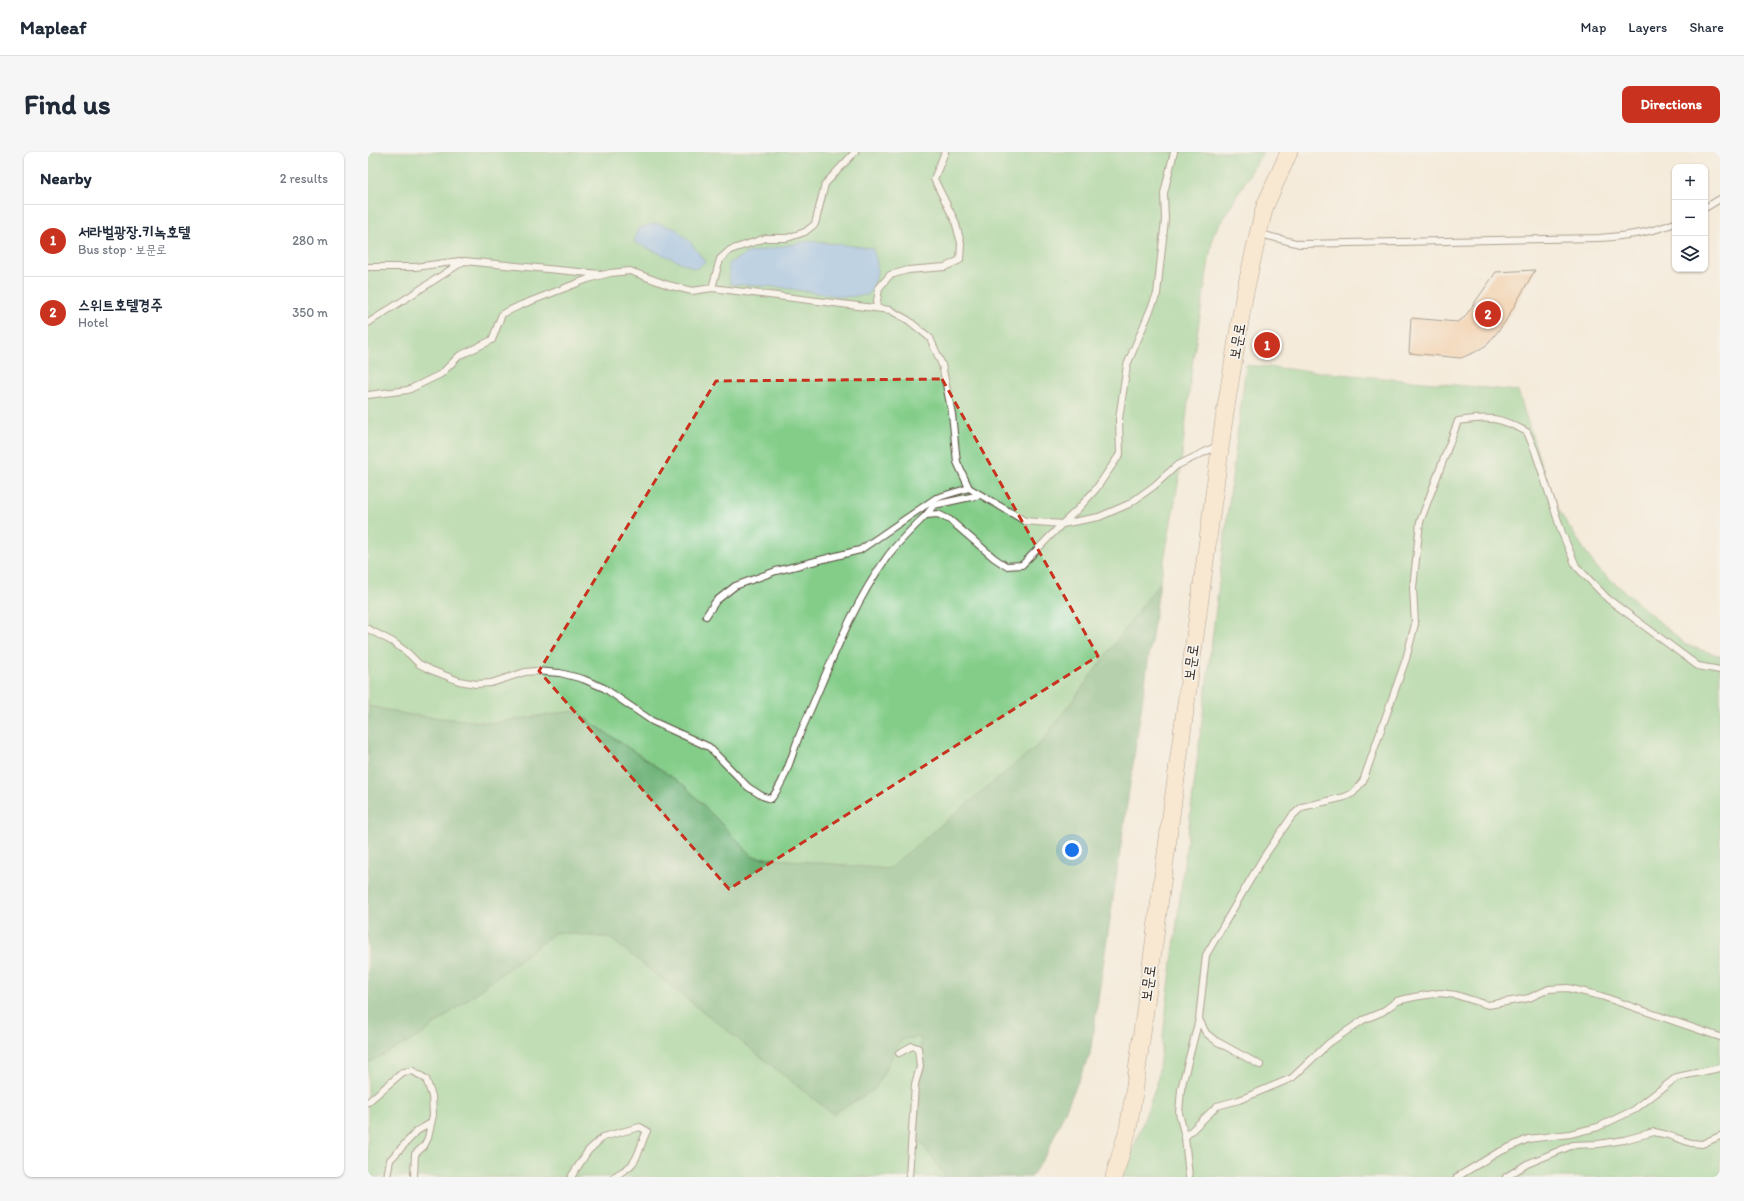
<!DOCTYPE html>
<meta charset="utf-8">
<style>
body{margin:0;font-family:Itim,"Poor Story",sans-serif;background:#f6f6f7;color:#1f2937}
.controls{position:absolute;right:12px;top:12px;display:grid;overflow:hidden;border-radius:8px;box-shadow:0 1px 3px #0004}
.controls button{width:36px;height:36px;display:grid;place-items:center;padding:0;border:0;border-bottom:1px solid #e0e1e3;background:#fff;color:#1f2937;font:20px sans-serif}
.you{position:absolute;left:704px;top:698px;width:14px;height:14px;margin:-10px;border:3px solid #fff;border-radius:50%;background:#1a73e8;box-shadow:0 0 0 6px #1a73e833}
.badge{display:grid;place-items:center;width:26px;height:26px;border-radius:50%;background:#c8321e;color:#fff;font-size:13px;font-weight:700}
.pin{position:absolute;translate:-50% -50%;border:2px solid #fff;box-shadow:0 1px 4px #0006}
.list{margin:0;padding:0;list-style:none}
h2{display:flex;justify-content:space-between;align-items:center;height:52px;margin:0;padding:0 16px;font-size:17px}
h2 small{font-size:13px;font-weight:400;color:#747a83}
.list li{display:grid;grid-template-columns:26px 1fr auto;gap:12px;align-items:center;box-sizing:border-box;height:72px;padding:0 16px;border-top:1px solid #e0e1e3}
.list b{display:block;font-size:15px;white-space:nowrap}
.list p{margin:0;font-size:13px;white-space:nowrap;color:#747a83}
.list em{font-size:13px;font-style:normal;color:#747a83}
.icon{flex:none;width:22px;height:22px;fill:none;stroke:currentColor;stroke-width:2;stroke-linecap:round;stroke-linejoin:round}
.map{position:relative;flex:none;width:1352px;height:1025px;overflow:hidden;border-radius:8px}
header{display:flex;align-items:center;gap:24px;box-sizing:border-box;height:56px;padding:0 20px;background:#fff;border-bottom:1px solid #e0e1e3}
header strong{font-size:19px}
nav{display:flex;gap:22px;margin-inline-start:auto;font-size:14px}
.intro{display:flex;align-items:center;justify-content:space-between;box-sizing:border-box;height:96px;padding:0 24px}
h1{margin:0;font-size:28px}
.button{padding:10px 18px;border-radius:8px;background:#c8321e;color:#fff;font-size:14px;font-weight:700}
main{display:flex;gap:24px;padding:0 24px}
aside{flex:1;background:#fff;border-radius:8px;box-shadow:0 1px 3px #0004}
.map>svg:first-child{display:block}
</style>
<header>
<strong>Mapleaf</strong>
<nav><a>Map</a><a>Layers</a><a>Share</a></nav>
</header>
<div class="intro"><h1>Find us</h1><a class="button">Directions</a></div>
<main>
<aside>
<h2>Nearby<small>2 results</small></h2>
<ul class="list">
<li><span class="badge">1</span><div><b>서라벌광장.키녹호텔</b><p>Bus stop · 보문로</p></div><em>280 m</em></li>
<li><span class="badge">2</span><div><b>스위트호텔경주</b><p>Hotel</p></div><em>350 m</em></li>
</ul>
</aside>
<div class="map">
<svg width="1352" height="1025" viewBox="0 0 1352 1025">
<rect width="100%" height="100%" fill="#f6f6f2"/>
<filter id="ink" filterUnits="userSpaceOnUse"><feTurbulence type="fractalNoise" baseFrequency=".025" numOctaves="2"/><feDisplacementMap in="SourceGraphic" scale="8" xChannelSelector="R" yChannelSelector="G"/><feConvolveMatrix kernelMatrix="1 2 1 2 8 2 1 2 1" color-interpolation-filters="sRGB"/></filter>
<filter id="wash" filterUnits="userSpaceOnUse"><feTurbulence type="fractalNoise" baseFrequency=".012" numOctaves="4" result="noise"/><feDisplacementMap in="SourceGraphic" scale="16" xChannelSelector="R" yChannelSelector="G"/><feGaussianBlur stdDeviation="0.9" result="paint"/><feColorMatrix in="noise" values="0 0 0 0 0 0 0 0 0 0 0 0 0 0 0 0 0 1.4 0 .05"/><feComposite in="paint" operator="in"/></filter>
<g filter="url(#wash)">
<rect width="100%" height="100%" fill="#f4ebdb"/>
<g fill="#84cd89" stroke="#607c54">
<path d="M0,0H895L845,83L824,214L812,321L792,430L674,590L520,717L385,705L317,634L206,559L124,571L43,563L0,554Z"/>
<path d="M878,213L1150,239L1185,350L1227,414L1318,493L1352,504V1025H755L789,932Z"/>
<path d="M188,780L242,786L465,962L506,938L534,887L552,885L555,909L549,984L578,1025H0V911L53,883Z"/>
</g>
<path fill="#6bb075" stroke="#536d4a" d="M792,430L722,902L679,1001L663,1025H578L549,984L555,909L552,885L534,887L506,938L465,962L242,786L188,780L53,883L0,911V554L43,563L124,571L206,559L317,634L385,705L520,717L674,590Z"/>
<g fill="#7eb3ec" stroke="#5c6e85">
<path d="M290,71L308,77L323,91L337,110L328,117L266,90L271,76Z"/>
<path d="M441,89L504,96C513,115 510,126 500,143L475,145L411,135L362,132L360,112L379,101Z"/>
</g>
<g id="blocks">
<path fill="#f3b47b" d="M1167,118L1137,170L1120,192L1107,200L1093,206L1041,201L1043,166L1089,170L1096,166L1128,120Z"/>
</g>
</g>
<g filter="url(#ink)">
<use href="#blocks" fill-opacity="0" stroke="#57473a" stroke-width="1"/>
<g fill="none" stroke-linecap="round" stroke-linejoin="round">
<g stroke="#57473a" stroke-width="8">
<g id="lane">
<path d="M1337,56L1352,47"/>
<path d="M892,82L932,92L1231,86C1259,84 1281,81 1307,71"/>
<path d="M0,115H47L92,109"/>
<path d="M344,136L352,107L362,98L398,86H419L437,80L447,72L457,32L487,0"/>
<path d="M508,156L511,136L522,123L540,118L577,115L592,108L593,91L587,69L566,27L577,0"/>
<path d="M0,171L96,109L232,122"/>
<path d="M0,243L40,238L73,222L91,204L124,188L134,162L153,153L220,127L242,121L262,119L300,133L324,139L344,136L522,158L540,168L562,186L574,213L584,262L589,310L601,336L657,369L694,372L731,365L761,352L786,334L808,314L851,293"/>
<path d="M612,343L566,353L558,363L570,362L582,368L626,406L638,414L654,413L694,372L709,358L728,337L752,302L751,267L759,213L789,142L797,68L796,41L806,0"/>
<path d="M338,464L348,449L367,434L408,419L492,398L568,346L601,336"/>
<path d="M0,477L25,490L41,502L51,512L63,518L91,529L108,532L123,531L157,520L167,519L192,521L215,527L236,536L284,569L341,595L380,635L394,644L403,647C419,627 424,600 434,577C460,519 481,458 519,405C530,390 545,376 558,363"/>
<path d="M831,867L838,803L895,706L924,664L934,655L977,645L985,641L995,629L1038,507L1047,472L1045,436L1052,370L1090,269C1120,264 1132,265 1159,280L1167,299L1194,381L1208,414L1240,447L1330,514L1352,518"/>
<path d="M531,901L544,894L550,896L552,915L547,932L541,1025"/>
<path d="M0,950L35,920L45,919L58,927L64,944L65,963L60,986L56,994L47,1002L46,1025"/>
<path d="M817,985L811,961L813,937L831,867L838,881L848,889L892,913"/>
<path d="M19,1025L22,1008L49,979L63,971"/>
<path d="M203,1025L220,999L235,985L272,975L279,979C273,990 272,1003 264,1012C260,1017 251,1021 246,1025"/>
<path d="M821,1025L817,985L849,954L871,948L924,926L961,891L995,868L1014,860L1029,849L1046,845L1072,841L1088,843L1120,853L1161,846L1181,837L1200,836L1233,844L1352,885"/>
<path d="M1089,1025L1129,1001L1160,987L1202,982L1230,975L1266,958L1309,925L1352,916"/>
<path d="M1138,1025L1159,1012L1205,993L1230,992L1256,988L1286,980L1300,983L1323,991L1334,992L1352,984"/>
</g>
</g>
<g stroke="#57473a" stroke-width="18">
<path id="secondary" d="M746,1025L760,977L766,941L856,267L876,145L890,82L897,54L921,0"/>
</g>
<use href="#lane" stroke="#fff" stroke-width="6"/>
<use href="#secondary" stroke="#ffe4c6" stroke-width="17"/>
</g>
</g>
<path d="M0 0H1352V1025H0ZM574,227L730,504L361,737L171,519L348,229Z" fill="#f4ebdb" fill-opacity=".55" fill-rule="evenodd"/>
<path fill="none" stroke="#c8321e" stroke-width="3" stroke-dasharray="8 5" stroke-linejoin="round" d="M574,227L730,504L361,737L171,519L348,229Z"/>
<g text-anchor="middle" stroke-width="3" stroke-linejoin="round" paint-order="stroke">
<g font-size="15" fill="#3b2a1e" stroke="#f6f6f2">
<text transform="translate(869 189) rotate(-80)" y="5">보문로</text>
<text transform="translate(823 510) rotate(-82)" y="5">보문로</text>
<text transform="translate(780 831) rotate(-82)" y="5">보문로</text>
</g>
</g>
</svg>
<div class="controls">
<button>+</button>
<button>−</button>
<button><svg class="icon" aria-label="layers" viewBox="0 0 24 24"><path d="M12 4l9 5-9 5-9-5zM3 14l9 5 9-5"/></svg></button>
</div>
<div class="you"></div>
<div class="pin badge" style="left:899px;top:193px">1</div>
<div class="pin badge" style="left:1120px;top:162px">2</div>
</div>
</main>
